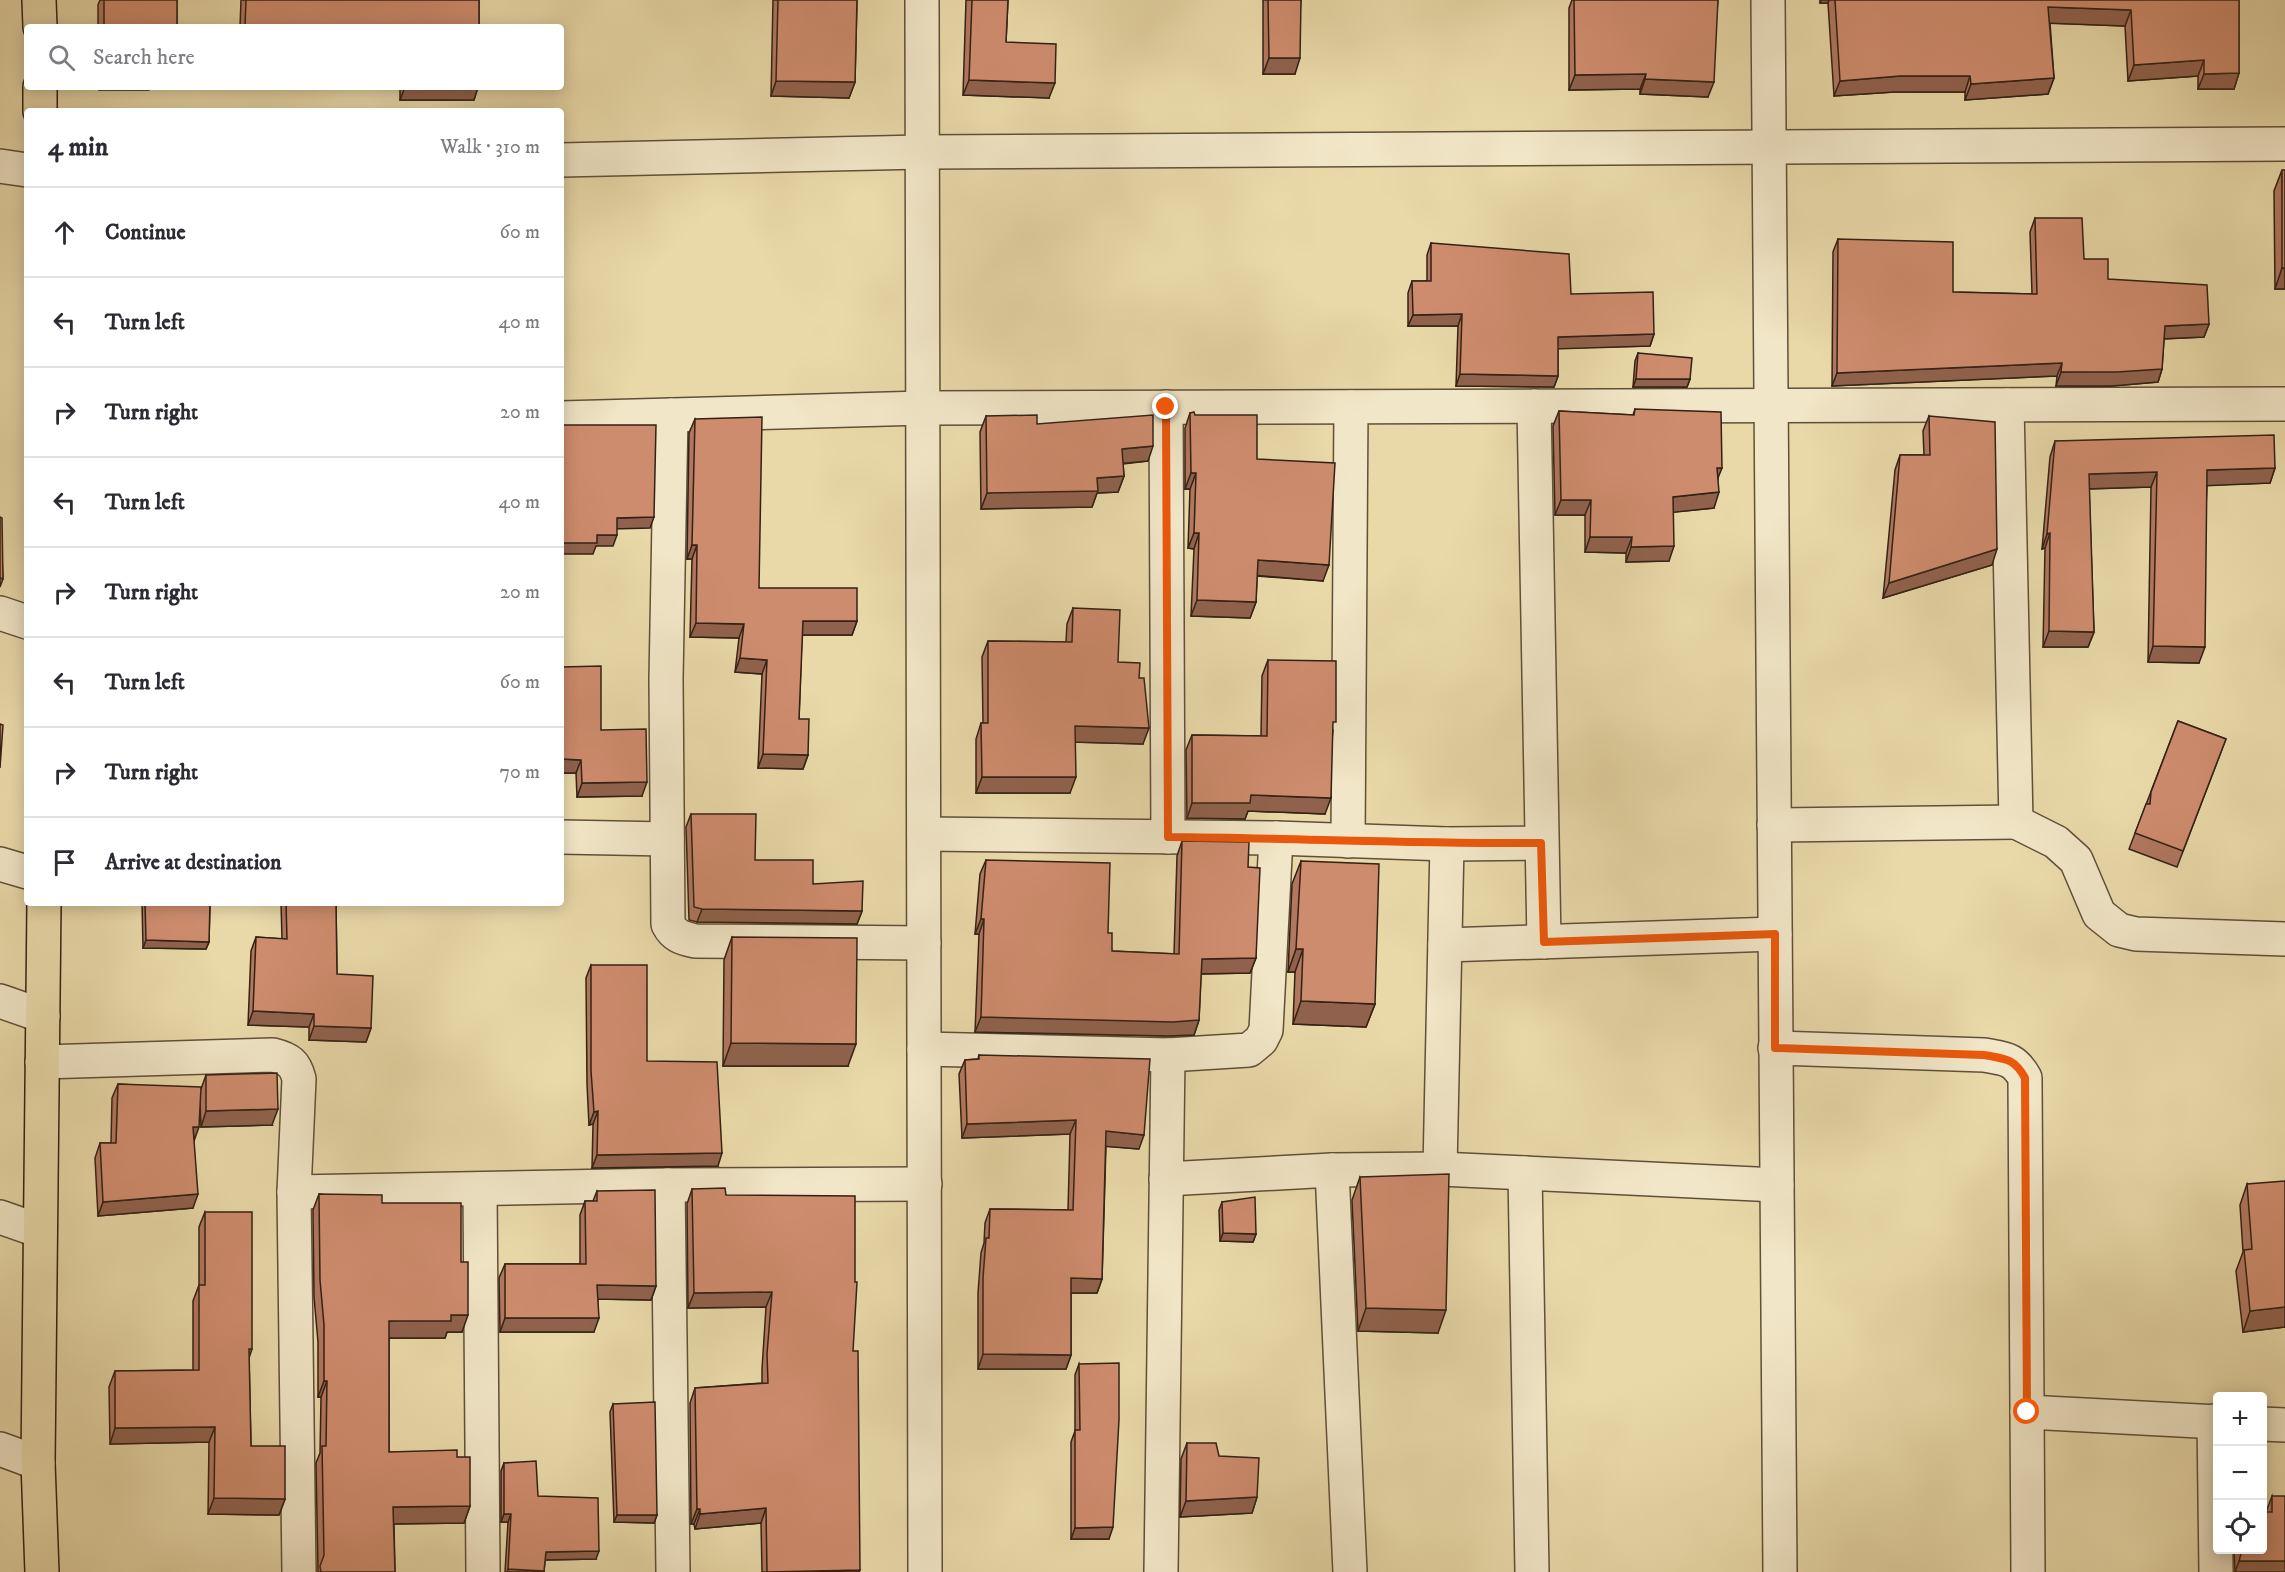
<!DOCTYPE html>
<meta charset="utf-8">
<style>
body{margin:0;font-family:"IM FELL DW Pica",serif;background:#f7f7f7;color:#2b2b33}
.controls{position:absolute;right:18px;bottom:18px;display:grid;overflow:hidden;border-radius:6px;box-shadow:0 3px 15px #0003}
.controls button{width:54px;height:54px;display:grid;place-items:center;padding:0;border:0;border-bottom:2px solid #e1e1e2;background:#fff;color:#2b2b33;font:30px sans-serif}
.stop{position:absolute;width:18px;height:18px;margin:-14px;border:4px solid #ea580c;border-radius:50%;background:#fff}
.stop.end{background:#ea580c;border-color:#fff;box-shadow:0 2px 6px #0008}
.list{margin:0;padding:0;list-style:none}
h2{display:flex;justify-content:space-between;align-items:center;height:78px;margin:0;padding:0 24px;font-size:26px}
h2 small{font-size:20px;font-weight:400;color:#7c7c81}
.list li{display:grid;grid-template-columns:39px 1fr auto;gap:18px;align-items:center;box-sizing:border-box;height:90px;padding:0 24px;border-top:2px solid #e1e1e2}
.list b{display:block;font-size:22px;white-space:nowrap}
.list em{font-size:20px;font-style:normal;color:#7c7c81}
.icon{flex:none;width:33px;height:33px;fill:none;stroke:currentColor;stroke-width:2;stroke-linecap:round;stroke-linejoin:round}
.map{position:relative;flex:none;width:2285px;height:1572px;overflow:hidden}
.search{position:absolute;background:#fff;box-shadow:0 3px 15px #0003;left:24px;top:24px;width:540px;height:66px;display:flex;align-items:center;gap:15px;box-sizing:border-box;padding:0 21px;border-radius:6px;color:#7c7c81;font-size:22px}
.panel{position:absolute;background:#fff;box-shadow:0 3px 15px #0003;left:24px;top:108px;width:540px;height:798px;border-radius:6px}
.map>svg:first-child{display:block}
</style>
<div class="map">
<svg width="2285" height="1572" viewBox="0 0 2285 1572">
<rect width="100%" height="100%" fill="#e9d9a9"/>
<filter id="stains"><feTurbulence type="fractalNoise" baseFrequency=".00333" numOctaves="4"/><feColorMatrix values="0 0 0 0 .2 0 0 0 0 .09 0 0 0 0 .02 0 0 0 .5 -.17"/></filter>
<radialGradient id="worn" r=".72"><stop offset=".6" stop-color="#630" stop-opacity="0"/><stop offset="1" stop-color="#630" stop-opacity=".3"/></radialGradient>
<g fill="none" stroke-linecap="round" stroke-linejoin="round">
<g stroke="#604f39" stroke-width="36">
<g id="minor">
<path d="M922,0L925,1572"/>
<path d="M1768,0L1780,1572"/>
<path d="M561,160L922,152L2285,144"/>
<path d="M0,166L27,170"/>
<path d="M2007,405L2016,822L2056,842L2076,860L2099,914L2119,930L2136,934L2285,939"/>
<path d="M1534,406L1544,942"/>
<path d="M1166,407L1168,837"/>
<path d="M671,415L666,679L668,924C674,936 682,938 695,941L924,943"/>
<path d="M561,418L923,408L2285,404"/>
<path d="M0,613L27,622"/>
<path d="M1774,825L2016,822"/>
<path d="M924,834L1276,838L1447,844L1541,843"/>
<path d="M561,837L667,839"/>
<path d="M1348,841L1351,407"/>
<path d="M0,864L27,872"/>
<path d="M1445,945L1775,934"/>
<path d="M0,1001L43,1016"/>
<path d="M1775,1048L1984,1055C2005,1059 2014,1058 2025,1078L2028,1572"/>
<path d="M924,1049L1168,1055L1249,1050L1261,1040L1266,1030L1276,838"/>
<path d="M42,1062L273,1055C289,1059 295,1063 299,1079L294,1192L299,1572"/>
<path d="M1440,1169L1447,844"/>
<path d="M1332,1170L1350,1572"/>
<path d="M1525,1173L1532,1572"/>
<path d="M1166,1179L1332,1170L1440,1169L1777,1185"/>
<path d="M668,1185L673,1572"/>
<path d="M480,1189L483,1572"/>
<path d="M294,1192L668,1185L925,1184"/>
<path d="M0,1217L40,1231"/>
<path d="M2027,1412L2218,1422"/>
<path d="M2214,1421L2216,1572"/>
<path d="M2262,1424L2285,1425"/>
<path d="M0,1449L38,1463"/>
<path d="M1161,1572L1168,1055"/>
</g>
</g>
<g stroke="#332114" stroke-width="36">
<g id="major">
<path d="M39,0L40,27"/>
<path d="M40,87V111"/>
<path d="M42,1572L38,1463L44,903"/>
</g>
</g>
<use href="#minor" stroke="#f1e6c7" stroke-width="33"/>
<use href="#major" stroke="#e9d9a9" stroke-width="33"/>
</g>
<g fill="#b1785f" stroke="#332114" stroke-width="1.5">
<path d="M100,0H177V27H98V5Z"/>
<path d="M241,0H479V27H240Z"/>
<path d="M773,0H857L855,82L849,98L771,96Z"/>
<path d="M966,0H1008L1006,42L1049,98L963,95Z"/>
<path d="M1263,0H1301L1295,74H1263Z"/>
<path d="M1572,0H1718L1708,97L1640,94V89L1569,90V8Z"/>
<path d="M1820,0H2239V73L2234,89H2198V76L2128,81L2125,26L2050,23L2054,78L2048,94L1965,100V92H1894L1834,96L1828,3H1820Z"/>
<path d="M400,87H478L474,100H400Z"/>
<path d="M2282,170L2285,289H2275L2274,191Z"/>
<path d="M2035,218L2108,279L2209,324L2204,337L2164,339L2162,369L2158,382L2112,386H2056L2057,376L1832,386L1833,252L1838,239L1953,292L2032,294L2030,232Z"/>
<path d="M1431,243L1571,294L1654,334L1650,346L1558,348V376L1554,387L1456,386L1458,326H1408V293L1412,281H1427V255Z"/>
<path d="M1638,353L1690,379L1687,387H1633L1635,361Z"/>
<path d="M1635,409L1718,478L1714,508L1673,512L1669,561L1626,562V553L1585,552V515H1555L1553,426L1559,411L1633,415Z"/>
<path d="M1190,413L1257,459L1323,581L1257,576L1256,602L1250,618L1191,616L1194,549L1188,548L1190,489H1185V428Z"/>
<path d="M986,416L1037,424L1148,461L1123,464L1124,476L1118,492L1097,493L1092,507L981,509L980,432Z"/>
<path d="M1929,416L1992,565L1883,598L1895,470L1900,455H1924L1923,431Z"/>
<path d="M695,419L759,588L857,621L852,635H802L799,719L808,755L803,769L758,768L762,674L735,672L739,638L690,637L692,559H687L689,433Z"/>
<path d="M2055,441L2275,468L2270,483L2207,485L2199,663L2148,662L2151,487L2089,489L2094,632L2088,647H2043L2045,548L2042,549L2050,457Z"/>
<path d="M0,517L3,579L0,587Z"/>
<path d="M1073,608L1118,662L1139,678L1143,744L1075,742L1070,793H976V739L981,723H983L982,657L988,641L1066,642L1067,624Z"/>
<path d="M1268,660L1333,730L1325,814L1248,811L1245,819L1187,818L1186,750L1192,735L1261,736L1262,676Z"/>
<path d="M561,667L601,730L642,796L577,797L576,773H561Z"/>
<path d="M2178,721L2226,739L2177,867L2129,849Z"/>
<path d="M691,814L755,860L813,884L862,911L857,924L697,922L689,920L686,827Z"/>
<path d="M1182,841L1248,867L1256,958L1250,973L1201,974L1199,1020L1194,1035L1168,1036L975,1032L979,934H975L980,874L986,860L1108,933L1112,951L1174,954L1177,856Z"/>
<path d="M1301,861L1375,1004L1366,1027L1293,1024L1295,972H1288L1292,884Z"/>
<path d="M142,903H210L209,942L206,949L143,948Z"/>
<path d="M281,903H336L337,974L371,1028L366,1042L309,1040V1027L248,1025L251,951L256,937L282,939Z"/>
<path d="M732,937L848,1066H723L724,960Z"/>
<path d="M591,965L647,1061L718,1166L592,1168L593,1124L589,1125L587,1084L586,978Z"/>
<path d="M979,1055L1139,1149L1106,1146L1102,1279L1097,1293H1071V1355L1066,1369H978V1293L981,1253L984,1243L985,1223L990,1209L1068,1210L1070,1134L962,1138L959,1074L965,1060L978,1059Z"/>
<path d="M206,1075L272,1125L201,1127L200,1102L194,1141L193,1208L98,1216L95,1158L100,1143H111L112,1098L118,1084L201,1089Z"/>
<path d="M1360,1177L1438,1333L1358,1331L1352,1200Z"/>
<path d="M2247,1184L2285,1327L2243,1332L2236,1271L2243,1252L2240,1205Z"/>
<path d="M692,1189L726,1195L853,1351L859,1572H762L761,1523L695,1529L694,1524H691L690,1403L695,1388L762,1383V1369L766,1307L688,1308L687,1204Z"/>
<path d="M597,1191L656,1286L651,1300L598,1299L594,1332H500L499,1278L505,1264H580V1215L585,1201H593Z"/>
<path d="M319,1194L382,1203L461,1262L462,1332H447L445,1338H389V1452L457,1457L470,1506L464,1523L394,1524L395,1572H318L316,1463L320,1453L321,1397H318V1342L314,1297L313,1210Z"/>
<path d="M1222,1202L1256,1234L1253,1242L1220,1241L1219,1210Z"/>
<path d="M205,1212L252,1349L249,1358L251,1446L285,1499L279,1515L208,1514L209,1442L110,1444L109,1387L115,1371L193,1370V1301L199,1285V1227Z"/>
<path d="M1079,1364L1109,1539H1071V1442L1075,1431V1375Z"/>
<path d="M613,1404L657,1515L654,1523L614,1522L610,1412Z"/>
<path d="M1187,1443L1219,1456L1257,1497L1252,1513L1180,1517L1181,1459Z"/>
<path d="M504,1463L596,1559L545,1560L544,1572H505L508,1522H501V1471Z"/>
<path d="M2272,1496L2285,1572H2235L2234,1550H2262L2266,1512Z"/>
</g>
<g fill="#90624d" stroke="#332114" stroke-width="1.5">
<path d="M1821,0H1829L1828,3H1820Z"/>
<path d="M2048,7L2131,10L2125,26L2043,23Z"/>
<path d="M1269,58H1300L1295,74H1263Z"/>
<path d="M2204,60L2198,76L2128,81L2134,65Z"/>
<path d="M2239,73L2234,89H2198L2204,74Z"/>
<path d="M1646,74L1640,89L1569,90L1575,75Z"/>
<path d="M1900,76H1970L1965,92H1894L1834,96L1840,81Z"/>
<path d="M2054,78L2048,94L1965,100L1971,84Z"/>
<path d="M1645,79L1714,82L1708,97L1640,94Z"/>
<path d="M969,80L1055,83L1049,98L963,95Z"/>
<path d="M776,81L855,82L849,98L771,96Z"/>
<path d="M100,87H150L149,90H99Z"/>
<path d="M405,87H478L474,100H400Z"/>
<path d="M2282,268H2285V289H2275Z"/>
<path d="M1462,314L1458,326H1408L1413,315Z"/>
<path d="M2209,324L2204,337L2160,339L2165,326Z"/>
<path d="M1654,334L1650,346L1554,349L1558,337Z"/>
<path d="M2062,363L2057,376L1832,386L1837,373Z"/>
<path d="M2162,369L2158,382L2112,386H2056L2061,372Z"/>
<path d="M1460,374L1558,376L1554,387L1456,386Z"/>
<path d="M1636,379H1690L1687,387H1633Z"/>
<path d="M1153,446L1148,461L1116,464L1122,449Z"/>
<path d="M1717,468H1722L1716,483Z"/>
<path d="M2275,468L2270,483L2201,486L2207,470Z"/>
<path d="M2157,472L2151,487L2083,489L2089,474Z"/>
<path d="M1191,473H1196L1190,489H1185Z"/>
<path d="M1124,476L1118,492L1097,493L1092,507L981,509L987,493L1097,478Z"/>
<path d="M1719,492L1714,508L1667,513L1673,497Z"/>
<path d="M1561,500H1591L1585,515H1555Z"/>
<path d="M654,517L650,528L613,529L617,518Z"/>
<path d="M1194,533H1199L1194,549L1188,548Z"/>
<path d="M2050,533L2045,548L2042,549L2047,534Z"/>
<path d="M597,535H617L613,546H596L593,554H561V543Z"/>
<path d="M1590,537H1632L1626,553L1585,552Z"/>
<path d="M692,545H697L692,559H687Z"/>
<path d="M1674,546L1669,561L1626,562L1631,547Z"/>
<path d="M1997,549L1992,565L1883,598L1889,583Z"/>
<path d="M1258,560L1329,565L1323,581L1252,575Z"/>
<path d="M1197,600L1256,602L1250,618L1191,616Z"/>
<path d="M803,621H857L852,635H798Z"/>
<path d="M696,623L744,624L739,638L690,637Z"/>
<path d="M2049,631L2094,632L2088,647H2043Z"/>
<path d="M2153,646L2205,647L2199,663L2148,662Z"/>
<path d="M740,658L767,660L762,674L735,672Z"/>
<path d="M1075,726L1149,728L1143,744L1070,742Z"/>
<path d="M763,754L808,755L803,769L758,768Z"/>
<path d="M561,759L581,760L576,773H561Z"/>
<path d="M982,777H1076L1070,793H976Z"/>
<path d="M647,782L642,796L577,797L582,783Z"/>
<path d="M1251,795L1331,798L1325,814L1248,811L1245,819L1187,818L1192,803Z"/>
<path d="M702,909L862,911L857,924L697,922Z"/>
<path d="M981,919H984L979,934H975Z"/>
<path d="M146,940L209,942L206,949L143,948Z"/>
<path d="M1296,949H1303L1295,972H1288Z"/>
<path d="M1256,958L1250,973L1196,974L1202,959Z"/>
<path d="M1301,1001L1375,1004L1366,1027L1293,1024Z"/>
<path d="M253,1011L314,1014L309,1027L248,1025Z"/>
<path d="M981,1017L1199,1020L1194,1035L1168,1036L975,1032Z"/>
<path d="M314,1026L371,1028L366,1042L309,1040Z"/>
<path d="M731,1043L856,1044L848,1066H723Z"/>
<path d="M278,1109L272,1125L201,1127L206,1111Z"/>
<path d="M598,1111L593,1124L589,1125L594,1112Z"/>
<path d="M1076,1120L1070,1134L962,1138L967,1124Z"/>
<path d="M193,1127H199L194,1141Z"/>
<path d="M1106,1131L1144,1135L1139,1149L1101,1146Z"/>
<path d="M722,1153L718,1166L592,1168L597,1155Z"/>
<path d="M198,1194L193,1208L98,1216L103,1202Z"/>
<path d="M1223,1233L1256,1234L1253,1242L1220,1241Z"/>
<path d="M1071,1278L1102,1279L1097,1293H1066Z"/>
<path d="M597,1285L656,1286L651,1300L592,1299Z"/>
<path d="M772,1292L766,1307L688,1308L694,1293Z"/>
<path d="M2285,1307V1327L2243,1332L2250,1311Z"/>
<path d="M1366,1308L1446,1310L1438,1333L1358,1331Z"/>
<path d="M451,1315H468L462,1332H447L445,1338H383L389,1321Z"/>
<path d="M505,1318H599L594,1332H500Z"/>
<path d="M983,1354L1071,1355L1066,1369H978Z"/>
<path d="M324,1381H327L321,1397H318Z"/>
<path d="M215,1427L209,1442L110,1444L115,1428Z"/>
<path d="M1257,1497L1252,1513L1180,1517L1186,1501Z"/>
<path d="M214,1498L285,1499L279,1515L208,1514Z"/>
<path d="M470,1506L464,1523L387,1524L393,1507Z"/>
<path d="M766,1508L761,1523L695,1529L700,1514Z"/>
<path d="M697,1509H700L694,1524H691Z"/>
<path d="M504,1514H511L508,1522H501Z"/>
<path d="M617,1515H657L654,1523L614,1522Z"/>
<path d="M1113,1527L1109,1539H1071L1075,1528Z"/>
<path d="M599,1551L596,1559L543,1560L546,1552Z"/>
<path d="M2239,1561H2285V1572H2235Z"/>
<path d="M508,1569L544,1571V1572H507Z"/>
<path d="M860,1570L859,1572H782Z"/>
</g>
<g fill="#ce8c6e" stroke="#332114" stroke-width="1.5">
<rect x="104" y="0" width="73" height="27"/>
<path d="M246,0H479V27H245Z"/>
<path d="M778,0H857L855,82L776,81Z"/>
<path d="M972,0H1008L1006,42L1056,44L1055,83L969,80Z"/>
<path d="M1268,0H1301L1300,58H1269Z"/>
<path d="M1574,0H1718L1714,82L1645,79L1646,74L1575,75Z"/>
<path d="M1835,0H2239V73L2204,74V60L2134,65L2131,10L2048,7L2054,78L1971,84L1970,76H1900L1840,81Z"/>
<rect x="2282" y="170" width="3" height="98"/>
<path d="M2035,218H2082L2084,259H2108V279L2207,285L2209,324L2165,326L2162,369L2117,372H2061L2062,363L1837,373L1838,239L1953,242V292L2037,294Z"/>
<path d="M1431,243L1569,254L1571,294L1653,292L1654,334L1558,337V376L1460,374L1462,314L1413,315L1412,281H1431Z"/>
<path d="M1638,353L1692,358L1690,379H1636Z"/>
<path d="M1635,409L1721,412L1722,468H1717L1719,492L1673,497L1674,546L1631,547L1632,537H1590L1591,500H1561L1559,411L1634,415Z"/>
<path d="M1194,412L1195,415H1257V459L1335,463L1329,565L1258,560L1256,602L1197,600L1199,533H1194L1196,473H1191L1190,413Z"/>
<path d="M1037,415V424L1153,415V446L1122,449L1124,476L1097,478L1098,491L987,493L986,416Z"/>
<path d="M1929,416L1995,422L1997,549L1889,583L1900,455H1930Z"/>
<path d="M762,417L759,588H857V621H803L799,719H809L808,755L763,754L767,660L740,658L744,624L696,623L697,545H692L695,419Z"/>
<path d="M561,425H656L654,517L617,518V535H597V543H561Z"/>
<path d="M2274,435L2275,468L2207,470L2205,647L2153,646L2157,472L2089,474L2094,632L2049,631L2050,533L2047,534L2055,441Z"/>
<path d="M0,517L2,518L3,579L0,578Z"/>
<path d="M1073,608L1120,610L1118,662L1140,663L1139,678H1144L1149,728L1075,726L1076,777H982L981,723H988V641L1072,642Z"/>
<path d="M1268,660L1336,661V722H1333L1331,798L1251,795L1250,803H1192V735L1267,736Z"/>
<path d="M601,666V730L646,729L647,782L582,783L581,760L561,759V667Z"/>
<path d="M2178,721L2226,739L2183,851L2135,833L2146,804H2150L2151,792Z"/>
<path d="M0,724L3,725L0,768Z"/>
<path d="M691,814H756L755,860H813V884L863,881L862,911L702,909L694,907Z"/>
<path d="M1182,841L1249,842L1248,867L1260,868L1256,958L1202,959L1199,1020L1173,1022L981,1017L984,919H981L986,860L1110,863L1108,933H1112V951L1179,954Z"/>
<path d="M1301,861L1379,864L1375,1004L1301,1001L1303,949H1296Z"/>
<path d="M145,903H210L209,942L146,940Z"/>
<path d="M286,903H336L337,974L373,976L371,1028L314,1026V1014L253,1011L256,937L287,939Z"/>
<path d="M732,937L857,938L856,1044L731,1043Z"/>
<path d="M591,965H647V1061L717,1062L722,1153L597,1155L598,1111L594,1112L591,1071Z"/>
<path d="M979,1055L1150,1059L1144,1135L1106,1131L1102,1279L1071,1278V1355L983,1354V1278L986,1238H989L990,1209L1073,1210L1076,1120L967,1124L965,1060L979,1059Z"/>
<path d="M277,1073L278,1109L206,1111V1075Z"/>
<path d="M118,1084L201,1087L199,1127H193L198,1194L103,1202L100,1143H116Z"/>
<path d="M1449,1174L1446,1310L1366,1308L1360,1177Z"/>
<path d="M2285,1181V1307L2250,1311L2244,1250L2252,1249L2247,1184Z"/>
<path d="M725,1188L726,1195L855,1196V1282H857L853,1351H858L860,1570L767,1572L766,1508L700,1514V1509H697L695,1388L768,1383L767,1354L772,1292L694,1293L692,1189Z"/>
<path d="M655,1190L656,1286L597,1285L599,1318H505V1264H586L585,1201H597V1191Z"/>
<path d="M319,1194L382,1195V1203H461V1262H468V1315H451V1321H389V1452L457,1450V1457H470V1506L393,1507L395,1572H321L320,1566L324,1555L322,1446H326L327,1381H324V1325L320,1280Z"/>
<path d="M1255,1197L1256,1234L1223,1233L1222,1202Z"/>
<path d="M205,1212H252V1349H249L251,1446H285V1499L214,1498L215,1427L115,1428V1371L199,1370V1285H205Z"/>
<path d="M1119,1363V1420L1113,1527L1075,1528V1430H1080L1079,1364Z"/>
<path d="M655,1402L657,1515H617L613,1404Z"/>
<path d="M1187,1443H1216L1219,1456L1259,1458L1257,1497L1186,1501Z"/>
<path d="M536,1461L538,1496L598,1498L599,1551L546,1552L544,1571L508,1569L511,1514H504V1463Z"/>
<path d="M2272,1496H2285V1561H2239L2242,1550H2262V1512H2272Z"/>
</g>
<g fill="none" stroke-linecap="round" stroke-linejoin="round">
<path stroke="#ea580c" stroke-width="8" d="M1166,407L1168,837C1292,838 1417,844 1541,843L1544,942L1775,934V1048L1984,1055C2005,1059 2014,1058 2025,1078L2027,1412"/>
</g>
<rect width="100%" height="100%" filter="url(#stains)"/>
<rect width="100%" height="100%" fill="url(#worn)"/>
</svg>
<div class="controls">
<button>+</button>
<button>−</button>
<button><svg class="icon" aria-label="locate" viewBox="0 0 24 24"><circle cx="12" cy="12" r="6"/><path d="M12 2v4M12 18v4M2 12h4M18 12h4"/></svg></button>
</div>
<div class="stop" style="left:2027px;top:1412px"></div>
<div class="stop end" style="left:1166px;top:407px"></div>
<div class="search"><svg class="icon" aria-label="search" viewBox="0 0 24 24"><circle cx="10" cy="10" r="6"/><path d="M15 15l6 6"/></svg>Search here</div>
<section class="panel">
<h2>4 min<small>Walk · 310 m</small></h2>
<ul class="list">
<li><svg class="icon" aria-label="ahead" viewBox="0 0 24 24"><path d="M12 20V5M6 11l6-6 6 6"/></svg><div><b>Continue</b></div><em>60 m</em></li>
<li><svg class="icon" aria-label="left" viewBox="0 0 24 24"><path d="M17 20v-9H6M10 6l-5 5 5 5"/></svg><div><b>Turn left</b></div><em>40 m</em></li>
<li><svg class="icon" aria-label="right" viewBox="0 0 24 24"><path d="M7 20v-9h11M14 6l5 5-5 5"/></svg><div><b>Turn right</b></div><em>20 m</em></li>
<li><svg class="icon" aria-label="left" viewBox="0 0 24 24"><path d="M17 20v-9H6M10 6l-5 5 5 5"/></svg><div><b>Turn left</b></div><em>40 m</em></li>
<li><svg class="icon" aria-label="right" viewBox="0 0 24 24"><path d="M7 20v-9h11M14 6l5 5-5 5"/></svg><div><b>Turn right</b></div><em>20 m</em></li>
<li><svg class="icon" aria-label="left" viewBox="0 0 24 24"><path d="M17 20v-9H6M10 6l-5 5 5 5"/></svg><div><b>Turn left</b></div><em>60 m</em></li>
<li><svg class="icon" aria-label="right" viewBox="0 0 24 24"><path d="M7 20v-9h11M14 6l5 5-5 5"/></svg><div><b>Turn right</b></div><em>70 m</em></li>
<li><svg class="icon" aria-label="arrive" viewBox="0 0 24 24"><path d="M6 21V4h12l-3 4 3 4H6"/></svg><div><b>Arrive at destination</b></div></li>
</ul>
</section>
</div>
